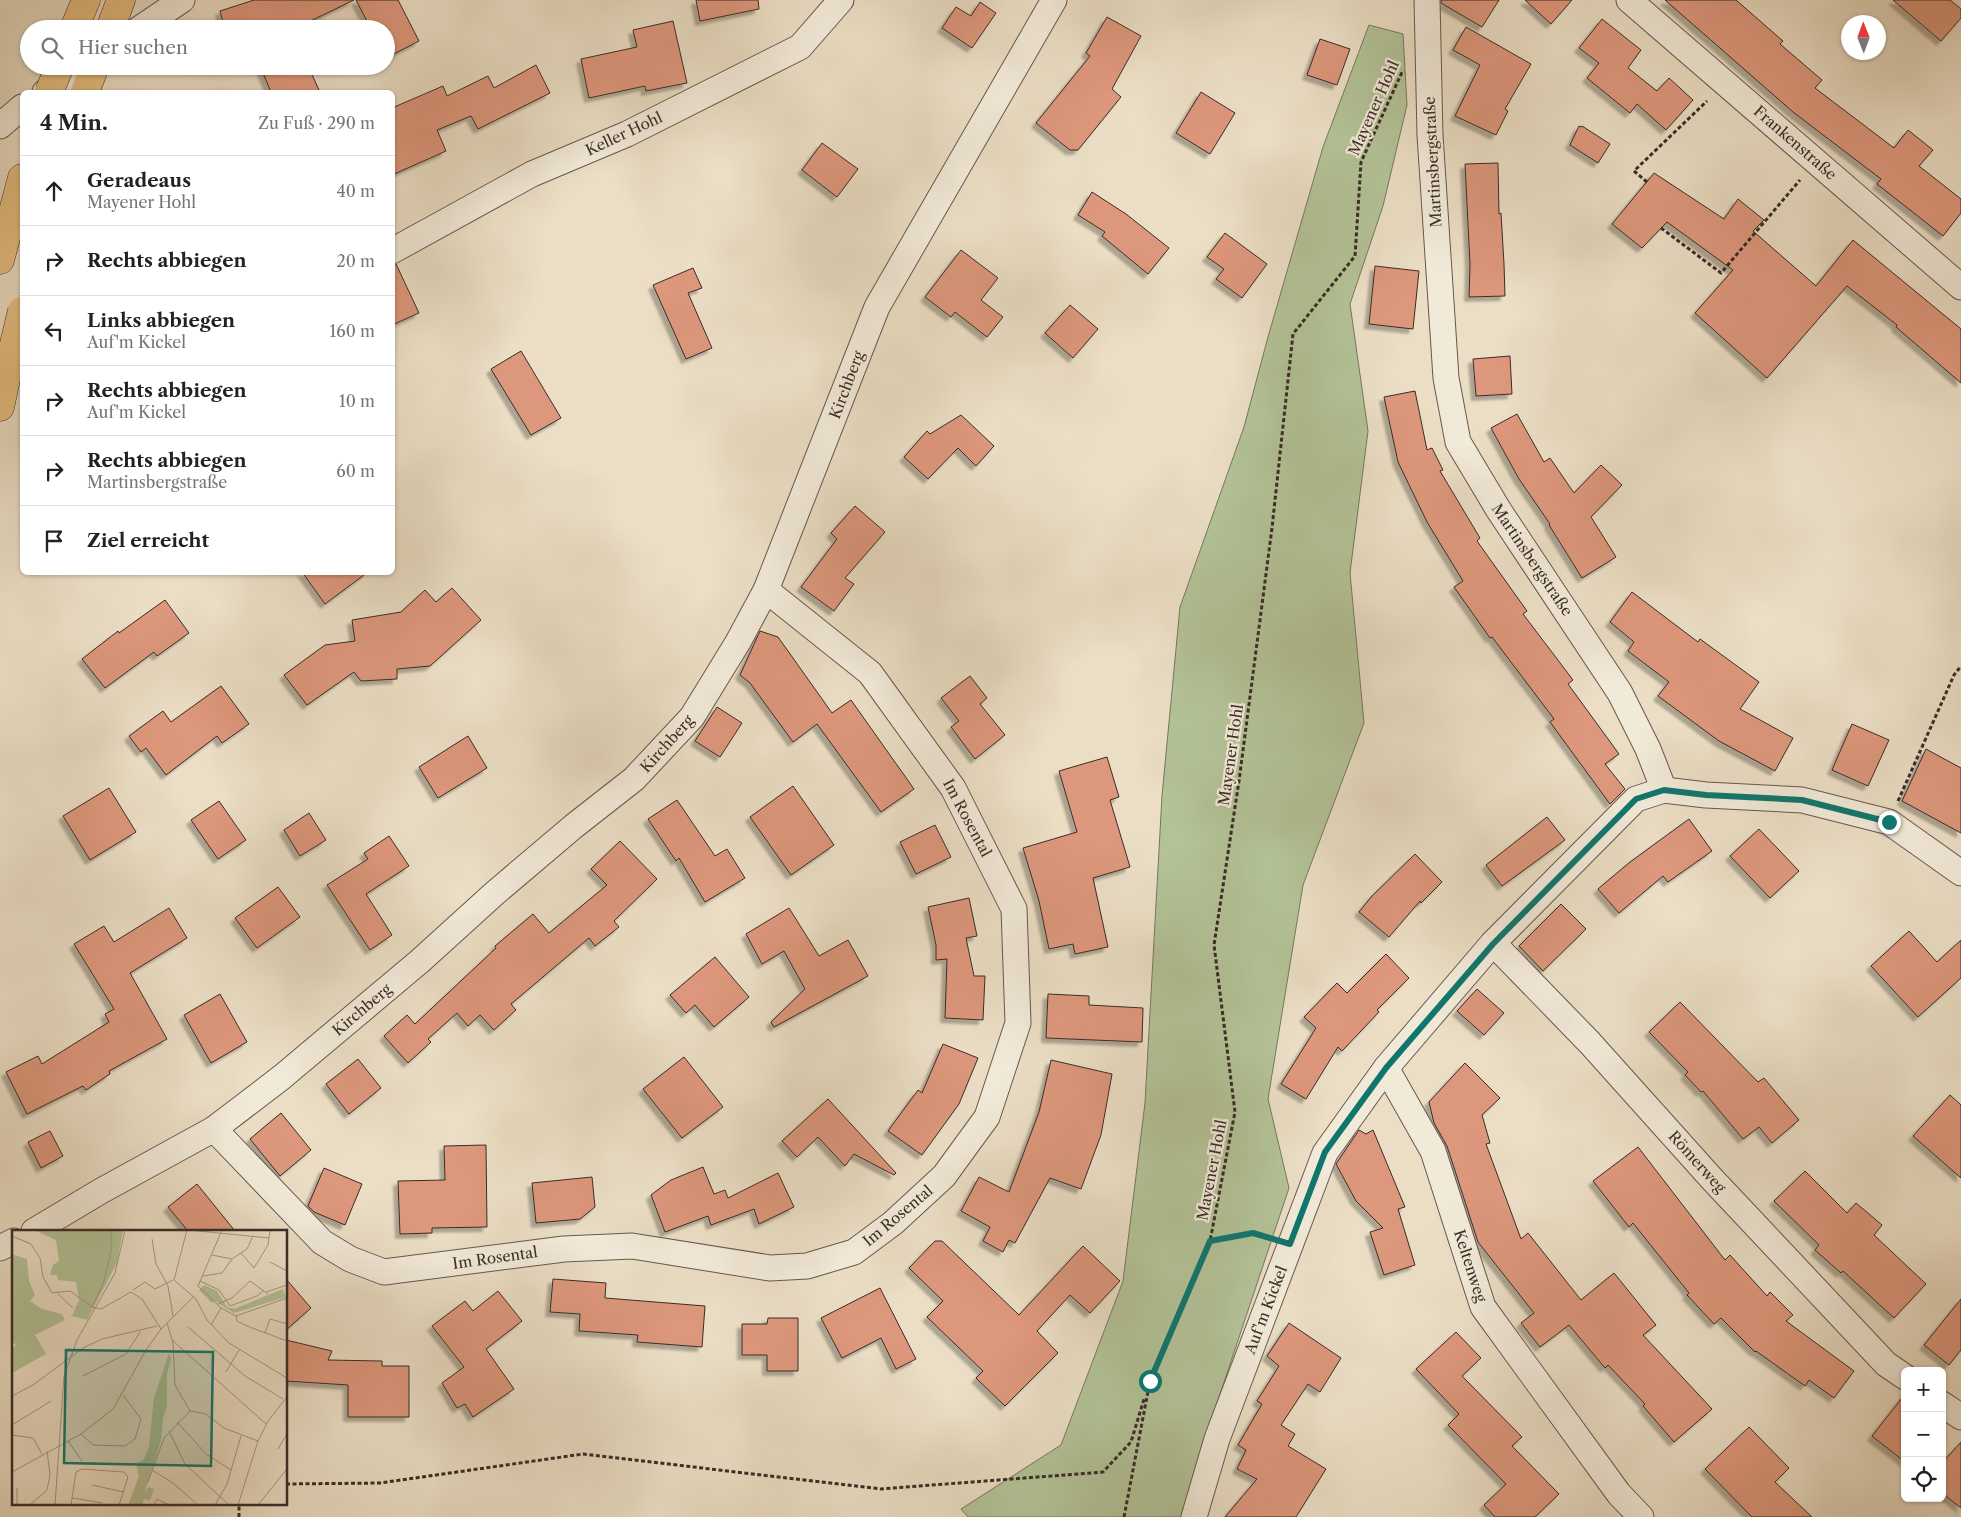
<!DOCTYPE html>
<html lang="de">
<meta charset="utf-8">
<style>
body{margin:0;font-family:"Libre Caslon Text",serif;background:#f2f2f2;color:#222}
.controls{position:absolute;right:15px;bottom:15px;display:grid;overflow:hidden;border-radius:8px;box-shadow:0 1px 4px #0004}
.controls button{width:45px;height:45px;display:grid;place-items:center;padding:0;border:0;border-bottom:1px solid #e0e0e0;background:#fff;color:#222;font:25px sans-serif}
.compass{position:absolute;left:1841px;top:15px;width:45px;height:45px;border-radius:50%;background:#fff;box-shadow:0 1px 4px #0004;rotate:359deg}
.stop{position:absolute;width:15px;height:15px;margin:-11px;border:4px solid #0f766e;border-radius:50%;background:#fff}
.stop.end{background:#0f766e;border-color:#fff;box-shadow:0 1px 5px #0008}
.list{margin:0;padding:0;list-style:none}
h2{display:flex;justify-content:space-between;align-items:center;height:65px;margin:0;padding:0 20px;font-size:21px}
h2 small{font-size:16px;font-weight:400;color:#767676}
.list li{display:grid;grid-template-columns:32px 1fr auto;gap:15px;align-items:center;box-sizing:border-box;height:70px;padding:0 20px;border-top:1px solid #e0e0e0}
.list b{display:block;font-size:19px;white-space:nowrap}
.list p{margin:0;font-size:16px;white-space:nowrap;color:#767676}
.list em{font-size:16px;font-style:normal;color:#767676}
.icon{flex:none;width:28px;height:28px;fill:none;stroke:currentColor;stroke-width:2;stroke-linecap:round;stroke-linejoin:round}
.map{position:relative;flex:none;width:1961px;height:1517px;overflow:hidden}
.search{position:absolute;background:#fff;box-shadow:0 1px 4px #0004;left:20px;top:20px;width:375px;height:55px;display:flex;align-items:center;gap:12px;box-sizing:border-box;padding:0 18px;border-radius:28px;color:#767676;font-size:19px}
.panel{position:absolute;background:#fff;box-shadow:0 1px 4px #0004;left:20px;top:90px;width:375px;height:485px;border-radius:8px}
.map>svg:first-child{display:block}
</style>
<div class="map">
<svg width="1961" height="1517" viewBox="0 0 1961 1517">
<defs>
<filter id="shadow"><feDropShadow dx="-4.5" dy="4.5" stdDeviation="1" flood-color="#0004"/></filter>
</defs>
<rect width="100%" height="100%" fill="#ebdec5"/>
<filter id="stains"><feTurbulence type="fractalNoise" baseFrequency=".004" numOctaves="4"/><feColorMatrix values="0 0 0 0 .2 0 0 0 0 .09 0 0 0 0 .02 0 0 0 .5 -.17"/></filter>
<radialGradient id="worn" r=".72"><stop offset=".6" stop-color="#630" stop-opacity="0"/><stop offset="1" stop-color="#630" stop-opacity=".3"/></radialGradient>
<path fill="#b3c297" stroke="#76775f" d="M1369,25L1403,34L1407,105L1383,206L1350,304L1368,431L1350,573L1364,723L1303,885L1268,1099L1289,1188L1200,1454L1182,1517H968L961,1509L1061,1445L1123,1281L1145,1103L1162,796L1180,607L1244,427L1268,337L1323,147Z"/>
<g fill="#dd977c" stroke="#392c27" filter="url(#shadow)">
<path d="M254,0H354L294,29H225L220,11Z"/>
<path d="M356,0H398L419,41L386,58V29H371Z"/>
<path d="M696,0H758L759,9L700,21Z"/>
<path d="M1441,0H1499L1482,27L1441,3Z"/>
<path d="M1525,0H1572L1551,24Z"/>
<path d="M1665,0H1736L1783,41L1780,44L1822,80L1815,88L1894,148L1908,130L1933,150L1919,166L1961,199V213L1943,236L1877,184L1881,179L1793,112Z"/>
<path d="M1893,0H1950L1961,9V18L1941,41Z"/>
<path d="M980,2L996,13L972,48L942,28L956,7L971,16Z"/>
<path d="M1107,17L1141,36L1112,89L1121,97L1078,150H1070L1036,123L1090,56L1086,53Z"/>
<path d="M1602,19L1641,50L1628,68L1657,91L1669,78L1693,100L1666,130L1637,104L1630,113L1587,78L1599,63L1579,48Z"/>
<path d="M673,21L687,83L646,91L645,86L589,98L581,59L637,47L633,30Z"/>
<path d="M1466,27L1531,64L1505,109L1508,111L1496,135L1455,116L1480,65L1453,50Z"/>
<path d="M1320,39L1350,49L1337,85L1307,75Z"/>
<path d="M536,65L550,93L478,129L471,116L437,130L446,151L392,175V108L443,86L447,96L488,76L494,88Z"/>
<path d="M260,66H308L320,92H271Z"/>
<path d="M1201,92L1235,113L1210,154L1176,133Z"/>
<path d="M1579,126L1581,127L1582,126L1610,144L1598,163L1570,145Z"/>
<path d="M822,143L858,169L837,197L802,170Z"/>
<path d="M1498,163L1499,214L1501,213L1504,264L1505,296L1469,297L1470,264L1465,164Z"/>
<path d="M1654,173L1724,219L1738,199L1764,220L1753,231L1816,286L1853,240L1961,329V383L1896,327L1897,325L1847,286L1767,378L1695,313L1733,270L1667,222L1642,248L1612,224Z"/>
<path d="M1092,192L1126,214L1169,248L1148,274L1102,236L1105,232L1078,215Z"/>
<path d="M1225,233L1267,264L1242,298L1216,279L1224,269L1207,257Z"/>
<path d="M961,250L998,278L981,300L1003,317L987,337L955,312L951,317L925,297Z"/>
<path d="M396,264L419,313L392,325V265Z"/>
<path d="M1375,266L1419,271L1413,329L1369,324Z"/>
<path d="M693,268L702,288L688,293L712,348L686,359L653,285Z"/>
<path d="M1070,305L1098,329L1073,358L1045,333Z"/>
<path d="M521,351L561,418L531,435L491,369Z"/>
<path d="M1510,356L1512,394L1476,396L1473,359Z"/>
<path d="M1415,391L1427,450L1432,448L1443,470L1440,471L1480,538L1477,541L1527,611L1523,614L1573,680L1568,684L1619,754L1605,764L1625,789L1610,804L1550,722L1554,719L1492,637L1490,638L1454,587L1463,581L1427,522L1398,462L1384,397Z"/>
<path d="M1517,414L1544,462L1550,458L1574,493L1601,465L1622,485L1591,517L1616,557L1582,578L1549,525L1550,524L1519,479L1491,428Z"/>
<path d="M961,415L994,446L976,466L958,448L928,479L904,457L927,431L930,434Z"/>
<path d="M855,506L885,532L845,578L854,584L834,611L801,587L837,539L831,533Z"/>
<path d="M302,572H368L325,604Z"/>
<path d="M452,588L481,620L430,666L397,669V679L361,681L354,672L307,705L284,675L325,645L355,641L352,620L401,612L425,590L436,602Z"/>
<path d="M1632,592L1698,642L1700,639L1759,682L1740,709L1793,738L1775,771L1719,741L1658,696L1669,682L1628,651L1634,642L1610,622Z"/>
<path d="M165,600L189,633L157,656L154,652L105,688L82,659L118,631L119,633Z"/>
<path d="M760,631L778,637L832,713L851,700L914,789L881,812L817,724L793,742L750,683L740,675Z"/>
<path d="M970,676L987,698L980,704L1005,735L975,759L951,727L959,721L941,698Z"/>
<path d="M221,686L249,724L222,743L217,736L166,775L146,748L141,752L129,736L163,711L171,722Z"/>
<path d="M717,707L742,723L720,757L695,741Z"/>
<path d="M1852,724L1889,740L1868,786L1832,770Z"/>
<path d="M468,736L487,768L438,798L419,767Z"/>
<path d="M1926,749L1961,768V833L1902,801Z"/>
<path d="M1107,757L1119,797L1110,800L1130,867L1093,878L1108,947L1075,954L1073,944L1049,949L1039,901L1023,848L1077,832L1059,771Z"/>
<path d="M793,786L834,845L791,875L750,817Z"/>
<path d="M109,788L136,832L90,860L63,816Z"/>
<path d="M677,800L715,856L727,849L745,878L705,902L679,858L676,861L648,819Z"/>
<path d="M219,801L246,840L218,859L191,820Z"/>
<path d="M309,813L326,840L300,856L284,830Z"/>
<path d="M1547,817L1565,840L1502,886L1486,865Z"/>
<path d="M1689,819L1712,851L1668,882L1663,876L1619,913L1598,889L1630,862Z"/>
<path d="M935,825L951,857L916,874L900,842Z"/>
<path d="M1759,829L1799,871L1770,898L1730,856Z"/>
<path d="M389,836L409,866L366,894L392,935L370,950L327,885L368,859L364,853Z"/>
<path d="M620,841L657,879L614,921L619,927L595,946L589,938L511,1004L516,1010L494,1030L480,1015L468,1026L457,1013L428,1039L431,1042L408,1063L384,1036L407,1015L415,1024L496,948L495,946L533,914L549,933L607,885L591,869Z"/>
<path d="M1415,854L1442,882L1421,903L1420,901L1389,937L1359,912L1372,896Z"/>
<path d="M278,887L300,917L257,948L235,918Z"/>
<path d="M969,898L977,936L966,938L974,976H985L983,1020L945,1018L947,959L936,960V945L928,907Z"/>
<path d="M1561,904L1586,929L1543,971L1519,946Z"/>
<path d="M169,908L187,938L130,973L167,1039L109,1071L110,1074L86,1090L83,1086L27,1114L6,1072L38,1056L42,1064L109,1022L105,1014L114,1009L74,944L104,926L114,942Z"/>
<path d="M789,908L819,956L848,940L868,976L774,1027L771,1022L805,989L784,951L762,964L746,934Z"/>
<path d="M1909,931L1937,962L1961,940V978L1918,1017L1871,966Z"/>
<path d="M1386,954L1409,978L1377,1010L1379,1012L1342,1051L1338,1047L1306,1099L1281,1084L1316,1028L1304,1017L1337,983L1347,993Z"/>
<path d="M715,957L749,997L714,1027L695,1005L686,1013L670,995Z"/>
<path d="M1477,989L1504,1013L1484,1035L1457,1011Z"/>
<path d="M220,994L247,1042L211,1063L184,1015Z"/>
<path d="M1048,994L1089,996V1005L1143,1008L1142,1042L1046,1038Z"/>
<path d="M1680,1002L1758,1082L1764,1078L1799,1120L1772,1143L1759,1127L1743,1139L1703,1091L1701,1092L1685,1075L1688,1072L1649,1032Z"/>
<path d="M943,1044L978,1058L959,1104L922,1155L888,1131L918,1090L922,1093Z"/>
<path d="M684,1057L723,1107L682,1138L643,1089Z"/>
<path d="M358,1059L381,1088L349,1114L326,1084Z"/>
<path d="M1051,1060L1112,1074L1101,1135L1081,1189L1050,1178L1015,1243L1009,1240L1003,1252L983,1241L990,1227L961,1211L979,1177L1009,1192L1039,1112Z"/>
<path d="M1465,1063L1500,1098L1482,1115L1490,1143L1486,1144L1521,1239L1528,1233L1581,1300L1614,1273L1656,1325L1643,1335L1712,1409L1674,1442L1643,1406L1645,1404L1608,1365L1605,1368L1569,1325L1540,1347L1521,1323L1534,1313L1478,1242L1447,1146L1434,1123L1429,1102Z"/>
<path d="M1950,1095L1961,1105V1178L1913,1136Z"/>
<path d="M828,1099L896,1173L894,1175L854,1154L845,1166L818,1137L797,1157L782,1141Z"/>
<path d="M281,1113L311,1150L280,1176L250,1139Z"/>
<path d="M1359,1130L1366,1134L1373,1130L1405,1207L1398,1209L1415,1265L1384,1275L1370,1232L1383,1228L1356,1201L1336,1164Z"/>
<path d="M50,1131L63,1156L41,1168L28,1142Z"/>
<path d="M486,1145L487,1227L432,1228V1233L400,1234L398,1181L445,1180L444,1146Z"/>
<path d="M1638,1147L1725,1260L1730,1255L1767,1296L1770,1292L1793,1315L1786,1321L1854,1371L1834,1398L1809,1380L1805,1386L1756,1351L1755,1352L1721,1318L1714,1324L1687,1295L1689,1293L1633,1223L1629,1227L1593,1181Z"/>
<path d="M703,1167L714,1194L725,1190L728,1198L778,1173L794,1207L759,1224L754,1209L711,1225L708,1216L665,1232L651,1195L671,1180Z"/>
<path d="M324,1168L362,1184L345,1225L314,1212L308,1206Z"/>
<path d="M1805,1171L1847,1213L1856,1203L1882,1225L1874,1235L1926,1284L1894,1318L1843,1271L1841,1273L1815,1250L1819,1245L1774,1201Z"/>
<path d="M592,1177L595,1207L580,1219L536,1223L532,1183Z"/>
<path d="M197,1184L235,1231H188L168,1207Z"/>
<path d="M935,1241H942L1019,1315L1083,1246L1120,1281L1090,1313L1070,1295L1037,1331L1058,1353L1005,1406L976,1378L983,1371L927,1317L943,1301L909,1268Z"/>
<path d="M286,1279L311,1308L286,1330Z"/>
<path d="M553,1279L606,1283L605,1298L705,1306L702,1347L637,1342L638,1335L579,1331L580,1314L550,1312Z"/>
<path d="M880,1288L916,1359L896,1369L881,1338L842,1358L821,1318Z"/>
<path d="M498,1291L522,1321L486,1349L514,1389L473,1417L465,1404L457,1408L442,1383L464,1367L432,1326L465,1301L473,1311Z"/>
<path d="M1961,1299V1350L1949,1365L1924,1345Z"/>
<path d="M768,1318H798V1371H767V1355H742V1324H767Z"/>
<path d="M1289,1323L1341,1358L1320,1392L1308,1384L1281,1425L1295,1434L1288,1446L1326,1469L1296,1517H1225L1257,1479L1237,1469L1246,1450L1238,1445L1262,1404L1257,1401L1279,1366L1267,1356Z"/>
<path d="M1456,1332L1481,1358L1462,1376L1522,1437L1512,1446L1559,1494L1535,1517H1495L1484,1505L1506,1484L1448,1425L1459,1414L1416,1369Z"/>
<path d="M286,1340L332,1351L328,1360L382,1361V1366H409V1417H348V1385L286,1381Z"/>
<path d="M1905,1394V1462L1872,1436Z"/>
<path d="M1749,1427L1789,1468L1775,1482L1812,1517H1752L1705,1469Z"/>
<path d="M1961,1442V1508L1942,1493V1463Z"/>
</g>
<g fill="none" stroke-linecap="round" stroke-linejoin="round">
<g stroke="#66584e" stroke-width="27">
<g id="minor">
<path d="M1427,0L1430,135L1446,378L1458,442L1498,509L1620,693L1648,749L1664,790"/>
<path d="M1629,0L1961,287"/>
<path d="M139,29L182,0"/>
<path d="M45,92L84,66"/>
<path d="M0,126L22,107"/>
<path d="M392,251L532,174L627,134L800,47L841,0"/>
<path d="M1493,943L1590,1043L1712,1179L1886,1364L1905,1377"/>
<path d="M1386,1068L1433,1151L1483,1307L1619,1494L1641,1517"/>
<path d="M214,1129L322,1242L350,1259L384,1272L564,1249L632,1246L770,1268L807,1266L854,1252L893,1223L944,1176L987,1117L1018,1023L1014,909L953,788L870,673L766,590"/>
<path d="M34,1231L101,1191L214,1129L282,1077L420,961L495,893L574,826L634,779L692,717L738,642L766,590L877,307L1054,0"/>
<path d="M0,1248L14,1241"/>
<path d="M1942,1404L1961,1417"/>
<path d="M1194,1517L1217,1439L1325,1153L1386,1068L1493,943L1636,799L1664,790L1706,795L1802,800L1889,822L1961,873"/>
</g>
</g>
<g stroke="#392c27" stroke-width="29">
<g id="trunk">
<path d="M74,29L86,0"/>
<path d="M110,29L121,0"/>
<path d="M85,92L95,66"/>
<path d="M0,260L22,178"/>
<path d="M0,407L9,365"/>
</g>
</g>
<g stroke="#392c27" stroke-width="3" stroke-dasharray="4 2.5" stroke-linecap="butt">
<path d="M1647,182L1634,171L1707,101"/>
<path d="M1661,228L1721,273L1800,180"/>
<path d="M1898,801L1954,675L1961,666"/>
<path d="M1210,1241L1253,1233L1268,1238"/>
<path d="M286,1484L380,1483L583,1454L881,1489L1103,1472L1131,1442L1144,1399"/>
<path d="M239,1517V1503"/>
<path d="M1124,1517L1150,1381L1210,1241L1235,1112L1214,945L1239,781L1272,528L1293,334L1355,256L1361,162L1403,70"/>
</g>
<use href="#minor" stroke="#f2ead9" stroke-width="25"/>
<use href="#trunk" stroke="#e6bf82" stroke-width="28"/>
<g stroke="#392c27" stroke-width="29" stroke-linecap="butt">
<g id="trunk-bridge">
<path d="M49,92L60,66"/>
<path d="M9,365L22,311"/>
</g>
</g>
<use href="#trunk-bridge" stroke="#e6bf82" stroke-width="28"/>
</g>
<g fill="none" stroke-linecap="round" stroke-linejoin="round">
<path stroke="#0f766e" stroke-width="6" d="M1150,1381L1210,1241L1253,1233L1290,1244L1325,1152L1386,1068L1493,944L1636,799L1664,790L1706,795L1802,800L1889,822"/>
</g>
<g text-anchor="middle" stroke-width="4.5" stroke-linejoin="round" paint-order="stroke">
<g font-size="15" fill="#392c27" stroke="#f2ead9">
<text transform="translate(1374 108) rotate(-66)" y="5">Mayener Hohl</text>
<text transform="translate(624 134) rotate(-25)" y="5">Keller Hohl</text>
<text transform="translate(1795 143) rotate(41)" y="5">Frankenstraße</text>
<text transform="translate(1433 162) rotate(-93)" y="5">Martinsbergstraße</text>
<text transform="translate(847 385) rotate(-69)" y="5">Kirchberg</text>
<text transform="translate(1532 560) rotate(56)" y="5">Martinsbergstraße</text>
<text transform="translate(667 744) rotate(-48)" y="5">Kirchberg</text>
<text transform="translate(1231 755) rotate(-82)" y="5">Mayener Hohl</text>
<text transform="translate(967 818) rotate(62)" y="5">Im Rosental</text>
<text transform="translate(362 1010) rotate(-40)" y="5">Kirchberg</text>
<text transform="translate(1697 1162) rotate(48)" y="5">Römerweg</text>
<text transform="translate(1212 1170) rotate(-79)" y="5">Mayener Hohl</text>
<text transform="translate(898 1216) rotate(-40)" y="5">Im Rosental</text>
<text transform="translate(495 1258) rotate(-8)" y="5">Im Rosental</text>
<text transform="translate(1470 1266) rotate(72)" y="5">Keltenweg</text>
<text transform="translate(1266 1310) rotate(-69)" y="5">Auf'm Kickel</text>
</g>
</g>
<g transform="translate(12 1230)">
<rect width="275" height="275" fill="#ebdec5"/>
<path d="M22,0H111L105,33L75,90L60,86L67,70L64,52L46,50L45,45H38L41,35L47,31L44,10ZM0,24L15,29L17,51L23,65L18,71L30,79L50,84L53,90L23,105L34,124L0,143V119L4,115L0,111ZM192,55L205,61L215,77L222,79L271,59L274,67L222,83L203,71L200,73L187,60ZM157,123L159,129L155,144V176L151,188L149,210L132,265L136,257L142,259L138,271L132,269L130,275H116L127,246L124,234L132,229L137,217L142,167Z" fill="#b3c297"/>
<path fill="none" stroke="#a49786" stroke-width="1" d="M176,0L257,8M210,0L186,56L209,78L224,86M0,6L19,14L28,28L31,47L40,63L58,61L80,77L89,79L119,62L130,69L149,99M140,9L144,34L156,56L161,86M229,23L242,38L256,15L258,0M200,25L220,29M258,32L275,41M191,46L210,43L220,29L235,19L241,6M162,50L184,69L195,90L217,113L275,148M162,50L175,0M188,51L207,60L218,76L245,66L252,60M121,60L133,52L143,59L161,50M254,62L275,55M46,64L61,78M206,74L220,68L238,51L256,64M80,77L92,51L99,21V0M224,86L225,91L235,96L275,111M224,86L275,68M155,93L161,113L163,155L178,181M199,95L209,78M176,97L233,146L271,169M253,103L258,89L275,94M160,110L254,194M214,142L227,120M71,146L114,124L128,102M0,166L21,155L71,118L90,109L145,96M178,181L194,184L212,198L246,211M165,192L194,224L219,240M0,195L39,171M157,201L173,234L217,275M69,204L81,215L113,216L123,209L129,189L111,165M0,205L21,208L30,224M56,211L70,231M266,219L275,204M140,240L161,253L186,275M0,242L69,204L101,179L134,120L149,99L181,67M136,252L152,208L178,181M80,255L112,262M60,268L91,273M5,275V258M18,275L35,260L38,245L35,221M43,275L52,146L65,110L103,43L113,0M59,275L64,242L70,239L112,242L116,247L107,275M142,275L145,269L157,275M203,275L215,254L229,206M226,275L246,211L256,191L275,167M246,275L275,239"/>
<path fill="#0f766e" fill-opacity="0.15" stroke="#0f766e" stroke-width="2.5" d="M54,120L201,122L199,236L52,233Z"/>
<rect width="275" height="275" fill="none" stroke="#392c27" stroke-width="2.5"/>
</g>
<rect width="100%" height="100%" filter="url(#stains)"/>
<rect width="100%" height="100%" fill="url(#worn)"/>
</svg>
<div class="controls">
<button>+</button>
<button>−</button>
<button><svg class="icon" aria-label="locate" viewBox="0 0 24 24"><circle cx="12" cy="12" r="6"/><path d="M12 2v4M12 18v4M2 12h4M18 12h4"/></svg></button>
</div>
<svg class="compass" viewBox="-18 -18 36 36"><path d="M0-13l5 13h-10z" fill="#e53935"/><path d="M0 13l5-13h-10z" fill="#767676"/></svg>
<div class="stop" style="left:1150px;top:1381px"></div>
<div class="stop end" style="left:1889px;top:822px"></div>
<div class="search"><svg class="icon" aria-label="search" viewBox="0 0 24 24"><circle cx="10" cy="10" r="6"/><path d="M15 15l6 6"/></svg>Hier suchen</div>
<section class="panel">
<h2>4 Min.<small>Zu Fuß · 290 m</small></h2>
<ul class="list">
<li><svg class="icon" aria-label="ahead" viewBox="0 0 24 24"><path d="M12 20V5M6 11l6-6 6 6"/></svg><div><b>Geradeaus</b><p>Mayener Hohl</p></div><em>40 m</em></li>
<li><svg class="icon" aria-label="right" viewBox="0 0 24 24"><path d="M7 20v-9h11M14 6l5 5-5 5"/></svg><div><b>Rechts abbiegen</b></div><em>20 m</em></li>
<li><svg class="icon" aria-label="left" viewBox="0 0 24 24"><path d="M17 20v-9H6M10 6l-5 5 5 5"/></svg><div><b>Links abbiegen</b><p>Auf'm Kickel</p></div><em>160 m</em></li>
<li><svg class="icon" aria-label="right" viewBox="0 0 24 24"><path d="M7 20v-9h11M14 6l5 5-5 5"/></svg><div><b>Rechts abbiegen</b><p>Auf'm Kickel</p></div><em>10 m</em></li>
<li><svg class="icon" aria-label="right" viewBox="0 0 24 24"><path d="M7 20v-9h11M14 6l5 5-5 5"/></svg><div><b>Rechts abbiegen</b><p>Martinsbergstraße</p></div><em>60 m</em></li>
<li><svg class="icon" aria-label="arrive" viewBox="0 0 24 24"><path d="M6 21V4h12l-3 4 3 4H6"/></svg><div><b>Ziel erreicht</b></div></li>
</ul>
</section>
</div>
